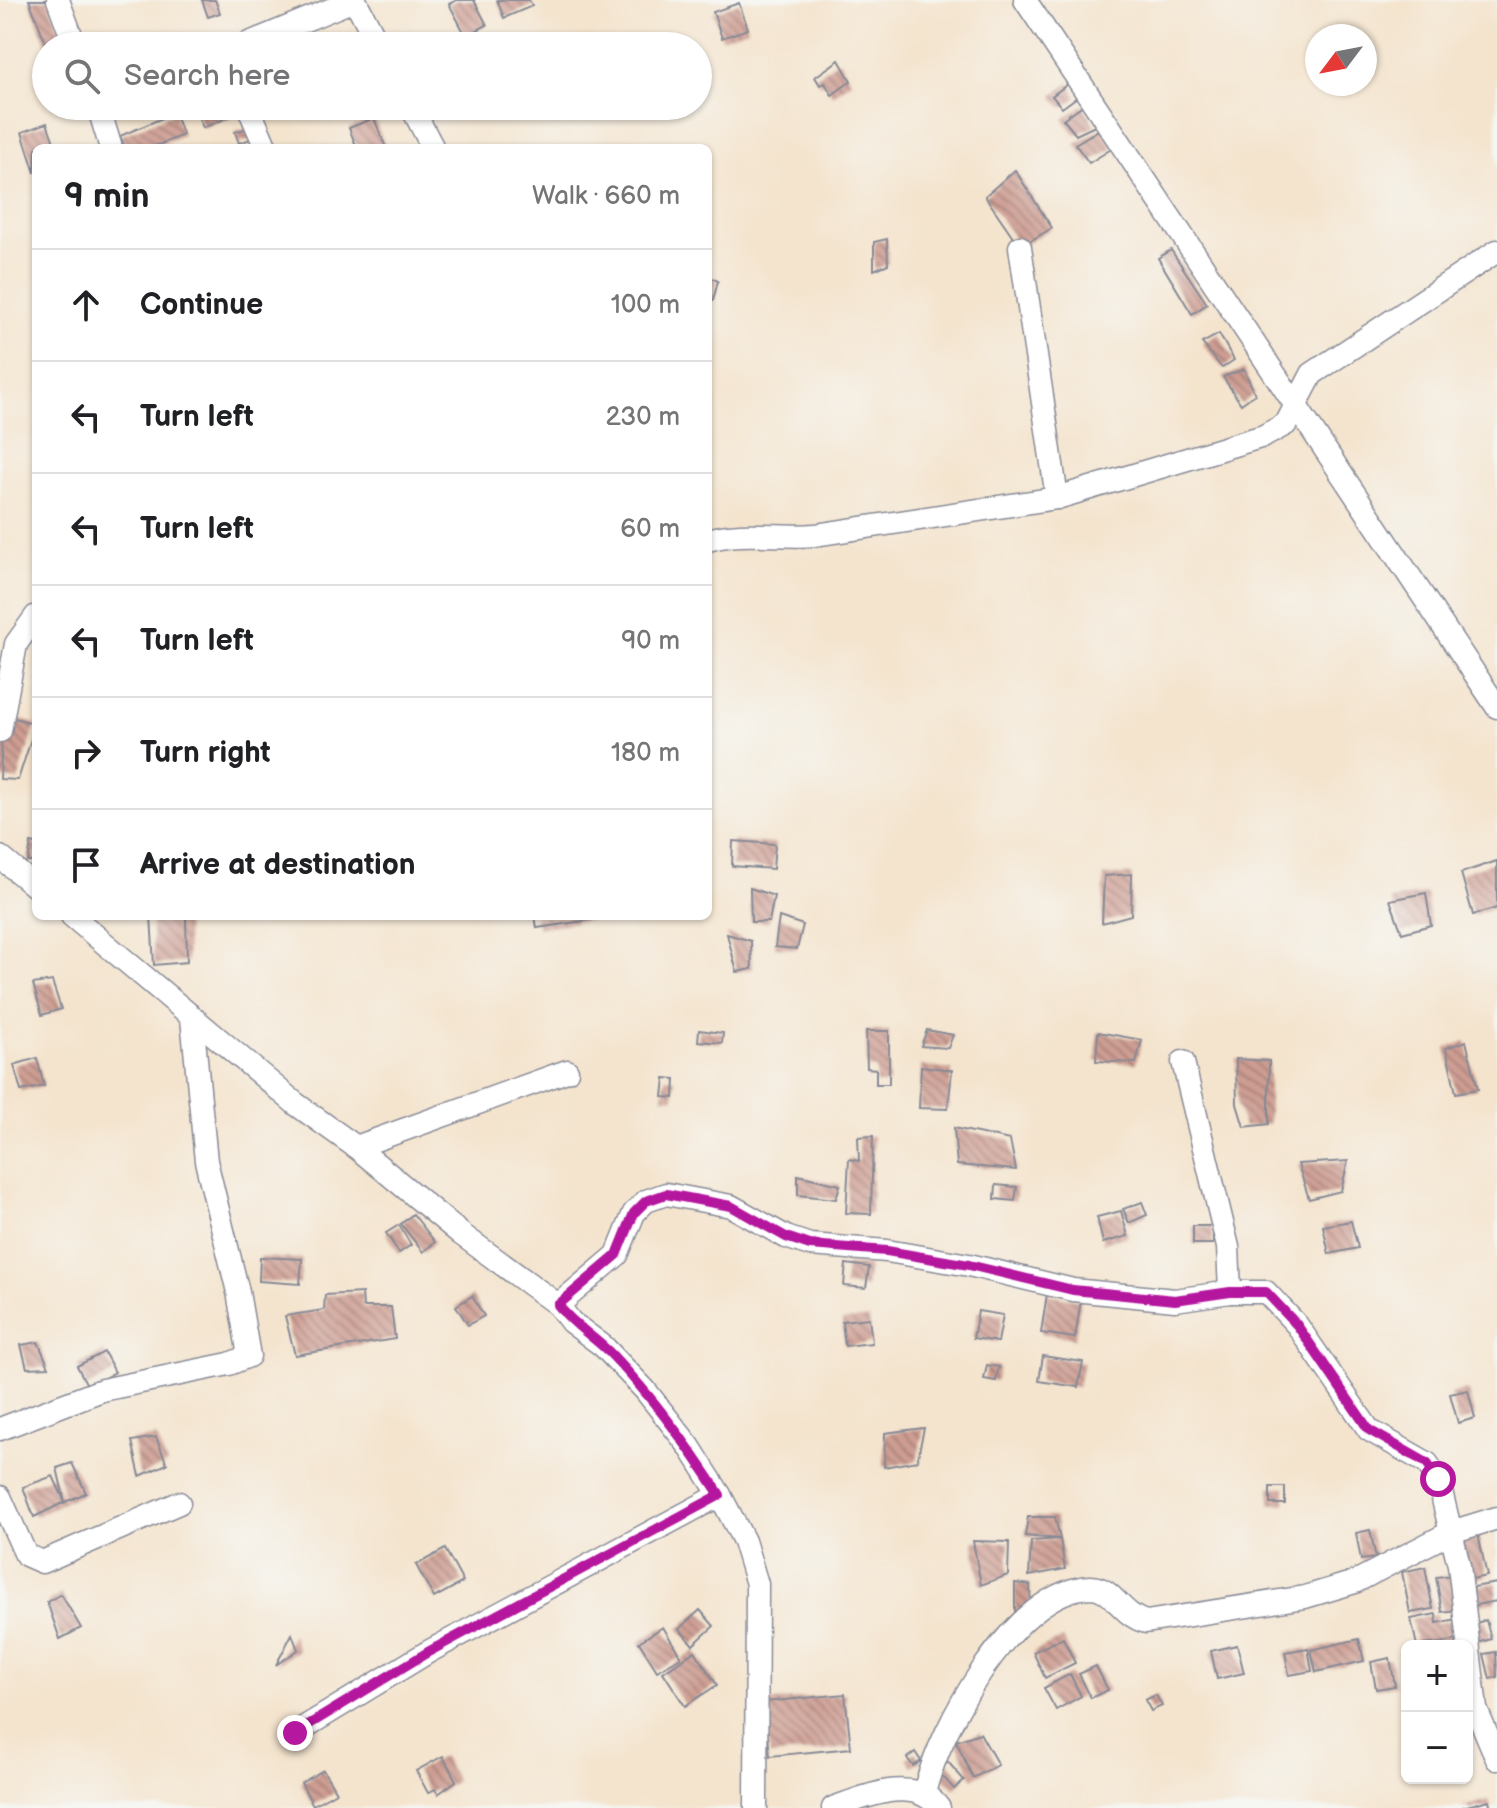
<!DOCTYPE html>
<meta charset="utf-8">
<style>
body{margin:0;font-family:"Balsamiq Sans",sans-serif;background:#f6f6f6;color:#202124}
.controls{position:absolute;right:24px;bottom:24px;display:grid;overflow:hidden;border-radius:12px;box-shadow:0 2px 6px #0004}
.controls button{width:72px;height:72px;display:grid;place-items:center;padding:0;border:0;border-bottom:2px solid #e0e0e0;background:#fff;color:#202124;font:40px sans-serif}
.compass{position:absolute;left:1305px;top:24px;width:72px;height:72px;border-radius:50%;background:#fff;box-shadow:0 2px 6px #0004;rotate:238deg}
.stop{position:absolute;width:24px;height:24px;margin:-18px;border:6px solid #b5179e;border-radius:50%;background:#fff}
.stop.end{background:#b5179e;border-color:#fff;box-shadow:0 2px 8px #0008}
.list{margin:0;padding:0;list-style:none}
h2{display:flex;justify-content:space-between;align-items:center;height:104px;margin:0;padding:0 32px;font-size:34px}
h2 small{font-size:26px;font-weight:400;color:#757577}
.list li{display:grid;grid-template-columns:52px 1fr auto;gap:24px;align-items:center;box-sizing:border-box;height:112px;padding:0 32px;border-top:2px solid #e0e0e0}
.list b{display:block;font-size:30px;white-space:nowrap}
.list em{font-size:26px;font-style:normal;color:#757577}
.icon{flex:none;width:44px;height:44px;fill:none;stroke:currentColor;stroke-width:2;stroke-linecap:round;stroke-linejoin:round}
.map{position:relative;flex:none;width:1497px;height:1808px;overflow:hidden}
.search{position:absolute;background:#fff;box-shadow:0 2px 6px #0004;left:32px;top:32px;width:680px;height:88px;display:flex;align-items:center;gap:20px;box-sizing:border-box;padding:0 28px;border-radius:44px;color:#757577;font-size:30px}
.panel{position:absolute;background:#fff;box-shadow:0 2px 6px #0004;left:32px;top:144px;width:680px;height:776px;border-radius:12px}
.map>svg:first-child{display:block}
</style>
<div class="map">
<svg width="1497" height="1808" viewBox="0 0 1497 1808">
<defs>
<pattern id="building-back-hatch" width="6" height="6" patternUnits="userSpaceOnUse" patternTransform="scale(2)"><rect width="6" height="6" fill="#ce9d92"/><path d="M-1 5l2 2M0 0l6 6M5-1l2 2" fill="none" stroke="#a6807a"/></pattern>
</defs>
<rect width="100%" height="100%" fill="#f6f6f2"/>
<filter id="ink" filterUnits="userSpaceOnUse"><feTurbulence type="fractalNoise" baseFrequency=".0125" numOctaves="2"/><feDisplacementMap in="SourceGraphic" scale="16" xChannelSelector="R" yChannelSelector="G"/><feConvolveMatrix kernelMatrix="1 2 1 2 8 2 1 2 1" color-interpolation-filters="sRGB"/></filter>
<filter id="wash" filterUnits="userSpaceOnUse"><feTurbulence type="fractalNoise" baseFrequency=".006" numOctaves="4" result="noise"/><feDisplacementMap in="SourceGraphic" scale="32" xChannelSelector="R" yChannelSelector="G"/><feGaussianBlur stdDeviation="1.8" result="paint"/><feColorMatrix in="noise" values="0 0 0 0 0 0 0 0 0 0 0 0 0 0 0 0 0 1.4 0 .05"/><feComposite in="paint" operator="in"/></filter>
<g filter="url(#wash)">
<rect width="100%" height="100%" fill="#f4e4ce"/>
<g id="blocks">
<g fill="url(#building-back-hatch)">
<path d="M29,0H48L65,45L47,46Z"/>
<path d="M202,0H215L220,13L208,17Z"/>
<path d="M457,0H474L487,25L466,36L449,4Z"/>
<path d="M497,0H529L532,6L504,18Z"/>
<path d="M739,3L748,29L722,38L713,12Z"/>
<path d="M839,60L851,81L832,95L825,83L820,85L815,77Z"/>
<path d="M1069,83L1077,97L1062,108L1052,96Z"/>
<path d="M1083,105L1095,126L1076,135L1063,119Z"/>
<path d="M200,106H242L244,111L203,128L195,108Z"/>
<path d="M174,113L183,135L151,148H125L120,136Z"/>
<path d="M374,118L386,148H357L349,128Z"/>
<path d="M47,123L56,148H36L35,173L22,132Z"/>
<path d="M253,126L257,137L239,143L235,132Z"/>
<path d="M1102,128L1113,148L1089,163L1075,144Z"/>
<path d="M1015,170L1052,228L1020,247L985,196Z"/>
<path d="M887,239L888,264L874,270V242Z"/>
<path d="M1171,250L1207,304L1192,314L1158,258Z"/>
<path d="M708,276L718,281L713,301L708,298Z"/>
<path d="M1219,334L1234,360L1222,368L1202,343Z"/>
<path d="M1244,369L1255,394L1241,404L1223,377Z"/>
<path d="M3,715L36,724L18,780L0,779Z"/>
<path d="M733,841L775,844L773,869L732,866Z"/>
<path d="M31,843L36,844V862H28Z"/>
<path d="M1497,861V908L1473,915L1461,873Z"/>
<path d="M1132,874L1131,915L1102,923L1104,876Z"/>
<path d="M750,888L774,896L769,922H751Z"/>
<path d="M1426,893L1431,925L1402,933L1390,900Z"/>
<path d="M151,916H186L187,962L154,965Z"/>
<path d="M535,916H591V920L537,928Z"/>
<path d="M779,917L803,925L797,949L775,947Z"/>
<path d="M727,934L751,941L752,969L737,972Z"/>
<path d="M52,981L61,1009L42,1015L33,984Z"/>
<path d="M699,1030L723,1033L722,1043L698,1041Z"/>
<path d="M927,1030L953,1035L948,1048L921,1046Z"/>
<path d="M866,1031H889V1084H876V1069L867,1068Z"/>
<path d="M1098,1032L1142,1040L1136,1063L1096,1061Z"/>
<path d="M1466,1041L1478,1089L1456,1093L1446,1048Z"/>
<path d="M37,1058L44,1086L21,1091L14,1065Z"/>
<path d="M1236,1059L1269,1061V1124L1244,1127L1237,1104Z"/>
<path d="M921,1066L952,1070L948,1109L919,1108Z"/>
<path d="M665,1078L675,1079L674,1098L663,1097Z"/>
<path d="M954,1128L1010,1140L1016,1170L957,1165Z"/>
<path d="M873,1136L871,1214L846,1213L849,1159L859,1161L858,1137Z"/>
<path d="M1348,1161L1341,1191L1309,1199L1298,1164Z"/>
<path d="M798,1175L840,1185L836,1199L798,1195Z"/>
<path d="M996,1185L1017,1187L1015,1201L995,1199Z"/>
<path d="M1142,1202L1147,1215L1129,1223L1123,1209Z"/>
<path d="M1121,1211L1128,1236L1103,1243L1097,1217Z"/>
<path d="M413,1214L435,1242L423,1252L401,1224Z"/>
<path d="M1351,1221L1358,1248L1329,1254L1323,1226Z"/>
<path d="M399,1225L411,1245L399,1253L386,1233Z"/>
<rect x="1193" y="1226" width="20" height="18"/>
<path d="M260,1257L302,1259L300,1284L259,1281Z"/>
<path d="M846,1264L869,1267L866,1288L844,1286Z"/>
<path d="M362,1293L363,1307H391L395,1339L295,1355L285,1316L324,1310L325,1295Z"/>
<path d="M1047,1294L1081,1300L1075,1338L1041,1333Z"/>
<path d="M472,1296L484,1316L468,1325L456,1306Z"/>
<path d="M978,1311L1003,1315L998,1342L973,1338Z"/>
<path d="M869,1318L872,1343L845,1346L842,1321Z"/>
<path d="M38,1342L49,1367L27,1368L21,1345Z"/>
<path d="M104,1352L115,1372L88,1387L77,1366Z"/>
<path d="M1043,1356L1083,1362L1078,1387L1039,1381Z"/>
<path d="M987,1365L999,1367L996,1381L984,1379Z"/>
<path d="M1468,1390L1475,1418L1458,1423L1450,1394Z"/>
<path d="M924,1428L917,1461L884,1467L885,1433Z"/>
<path d="M156,1437L167,1464L140,1476L132,1441Z"/>
<path d="M72,1463L86,1493L65,1502L57,1468Z"/>
<path d="M53,1476L65,1502L34,1517L23,1487Z"/>
<rect x="1270" y="1487" width="15" height="17"/>
<path d="M1028,1517H1055L1060,1539L1065,1569L1029,1576L1031,1541L1060,1539L1025,1536Z"/>
<path d="M1370,1530L1376,1558L1361,1560L1356,1533Z"/>
<path d="M1478,1534L1487,1576L1466,1580L1456,1538Z"/>
<path d="M973,1541L1009,1542L1008,1575L981,1585Z"/>
<path d="M445,1549L463,1582L434,1598L416,1565Z"/>
<path d="M1425,1567L1433,1609L1410,1613L1402,1572Z"/>
<path d="M1452,1575L1457,1610L1442,1612L1436,1577Z"/>
<path d="M1015,1583L1030,1585L1031,1617L1015,1612Z"/>
<path d="M1497,1583V1601L1470,1606L1467,1588Z"/>
<path d="M61,1594L81,1628L60,1639L47,1602Z"/>
<path d="M700,1610L714,1626L693,1645L679,1629Z"/>
<path d="M1436,1614L1437,1623L1457,1619L1461,1640L1417,1646L1411,1619Z"/>
<path d="M1486,1620L1491,1639L1478,1643L1473,1624Z"/>
<path d="M663,1627L681,1657L657,1671L639,1642Z"/>
<path d="M292,1634L298,1650L276,1665Z"/>
<path d="M1063,1638L1075,1663L1045,1678L1033,1652Z"/>
<path d="M1359,1639L1364,1661L1316,1672L1311,1650Z"/>
<path d="M1237,1645L1244,1673L1217,1679L1211,1651Z"/>
<path d="M1308,1648L1312,1671L1289,1675L1285,1652Z"/>
<path d="M695,1651L717,1685L685,1706L663,1672Z"/>
<path d="M1496,1652L1497,1677L1490,1679L1484,1654Z"/>
<path d="M1390,1658L1395,1686L1376,1689L1371,1662Z"/>
<path d="M1096,1666L1108,1690L1091,1698L1079,1674Z"/>
<path d="M1070,1674L1081,1696L1056,1710L1044,1688Z"/>
<path d="M845,1694L851,1748L770,1756L765,1702Z"/>
<path d="M1156,1695L1162,1706L1151,1711L1145,1700Z"/>
<path d="M980,1733L998,1765L973,1778L956,1741Z"/>
<path d="M915,1752L921,1761L913,1766L907,1758Z"/>
<path d="M443,1756L456,1781L438,1794L435,1789L428,1793L416,1771Z"/>
<path d="M948,1762L964,1780L954,1789L938,1771Z"/>
<path d="M323,1770L336,1792L313,1805L301,1783Z"/>
<path d="M1489,1800L1491,1808H1463V1807Z"/>
</g>
</g>
</g>
<g filter="url(#ink)">
<use href="#blocks" fill-opacity="0" stroke="#888a96" stroke-width="2"/>
<g fill="none" stroke-linecap="round" stroke-linejoin="round">
<g stroke="#888a96" stroke-width="25">
<g id="minor">
<path d="M58,0L75,46"/>
<path d="M355,0L379,46"/>
<path d="M1025,0L1497,707"/>
<path d="M242,46L354,0"/>
<path d="M98,106L111,148"/>
<path d="M248,106L266,148"/>
<path d="M411,106L433,148"/>
<path d="M1020,247L1057,498"/>
<path d="M708,540C741,530 781,538 815,535L1057,498L1264,436L1286,424L1312,374L1497,251"/>
<path d="M0,731L16,644L36,616"/>
<path d="M0,857L36,887"/>
<path d="M72,916L296,1104L356,1147L461,1234L558,1305L571,1322L603,1346L645,1390L689,1446L720,1495L744,1541L757,1584L756,1808"/>
<path d="M1183,1062L1228,1247L1230,1292"/>
<path d="M356,1147L567,1071"/>
<path d="M558,1305L617,1255L634,1213L646,1201L666,1194L731,1206L786,1237L810,1245L887,1251L969,1265L1073,1290L1175,1300L1230,1292H1266L1297,1325L1369,1430L1427,1463L1438,1479L1459,1565L1476,1709L1497,1759"/>
<path d="M0,1429L102,1390L229,1364L249,1356L238,1292L206,1161L192,1018"/>
<path d="M0,1497L26,1555L42,1562L179,1503"/>
<path d="M295,1733L428,1652L720,1495"/>
<path d="M924,1793C940,1728 1014,1589 1091,1587C1113,1587 1120,1615 1146,1622L1305,1597L1355,1582L1451,1532L1497,1518"/>
<path d="M833,1808C864,1797 915,1774 939,1808"/>
</g>
</g>
<use href="#minor" stroke="#fff" stroke-width="22"/>
</g>
</g>
<g fill="none" stroke-linecap="round" stroke-linejoin="round" filter="url(#ink)">
<path stroke="#b5179e" stroke-width="10" d="M295,1733L428,1652L720,1495C688,1445 654,1399 613,1356C595,1337 574,1326 558,1305L617,1255L634,1213L646,1201L666,1194L731,1206L786,1237L810,1245L887,1251L969,1265L1073,1290L1175,1300L1230,1292H1266L1297,1325L1369,1430L1427,1463L1438,1479"/>
</g>
</svg>
<div class="controls">
<button>+</button>
<button>−</button>
</div>
<svg class="compass" viewBox="-18 -18 36 36"><path d="M0-13l5 13h-10z" fill="#e53935"/><path d="M0 13l5-13h-10z" fill="#757577"/></svg>
<div class="stop" style="left:1438px;top:1479px"></div>
<div class="stop end" style="left:295px;top:1733px"></div>
<div class="search"><svg class="icon" aria-label="search" viewBox="0 0 24 24"><circle cx="10" cy="10" r="6"/><path d="M15 15l6 6"/></svg>Search here</div>
<section class="panel">
<h2>9 min<small>Walk · 660 m</small></h2>
<ul class="list">
<li><svg class="icon" aria-label="ahead" viewBox="0 0 24 24"><path d="M12 20V5M6 11l6-6 6 6"/></svg><div><b>Continue</b></div><em>100 m</em></li>
<li><svg class="icon" aria-label="left" viewBox="0 0 24 24"><path d="M17 20v-9H6M10 6l-5 5 5 5"/></svg><div><b>Turn left</b></div><em>230 m</em></li>
<li><svg class="icon" aria-label="left" viewBox="0 0 24 24"><path d="M17 20v-9H6M10 6l-5 5 5 5"/></svg><div><b>Turn left</b></div><em>60 m</em></li>
<li><svg class="icon" aria-label="left" viewBox="0 0 24 24"><path d="M17 20v-9H6M10 6l-5 5 5 5"/></svg><div><b>Turn left</b></div><em>90 m</em></li>
<li><svg class="icon" aria-label="right" viewBox="0 0 24 24"><path d="M7 20v-9h11M14 6l5 5-5 5"/></svg><div><b>Turn right</b></div><em>180 m</em></li>
<li><svg class="icon" aria-label="arrive" viewBox="0 0 24 24"><path d="M6 21V4h12l-3 4 3 4H6"/></svg><div><b>Arrive at destination</b></div></li>
</ul>
</section>
</div>
